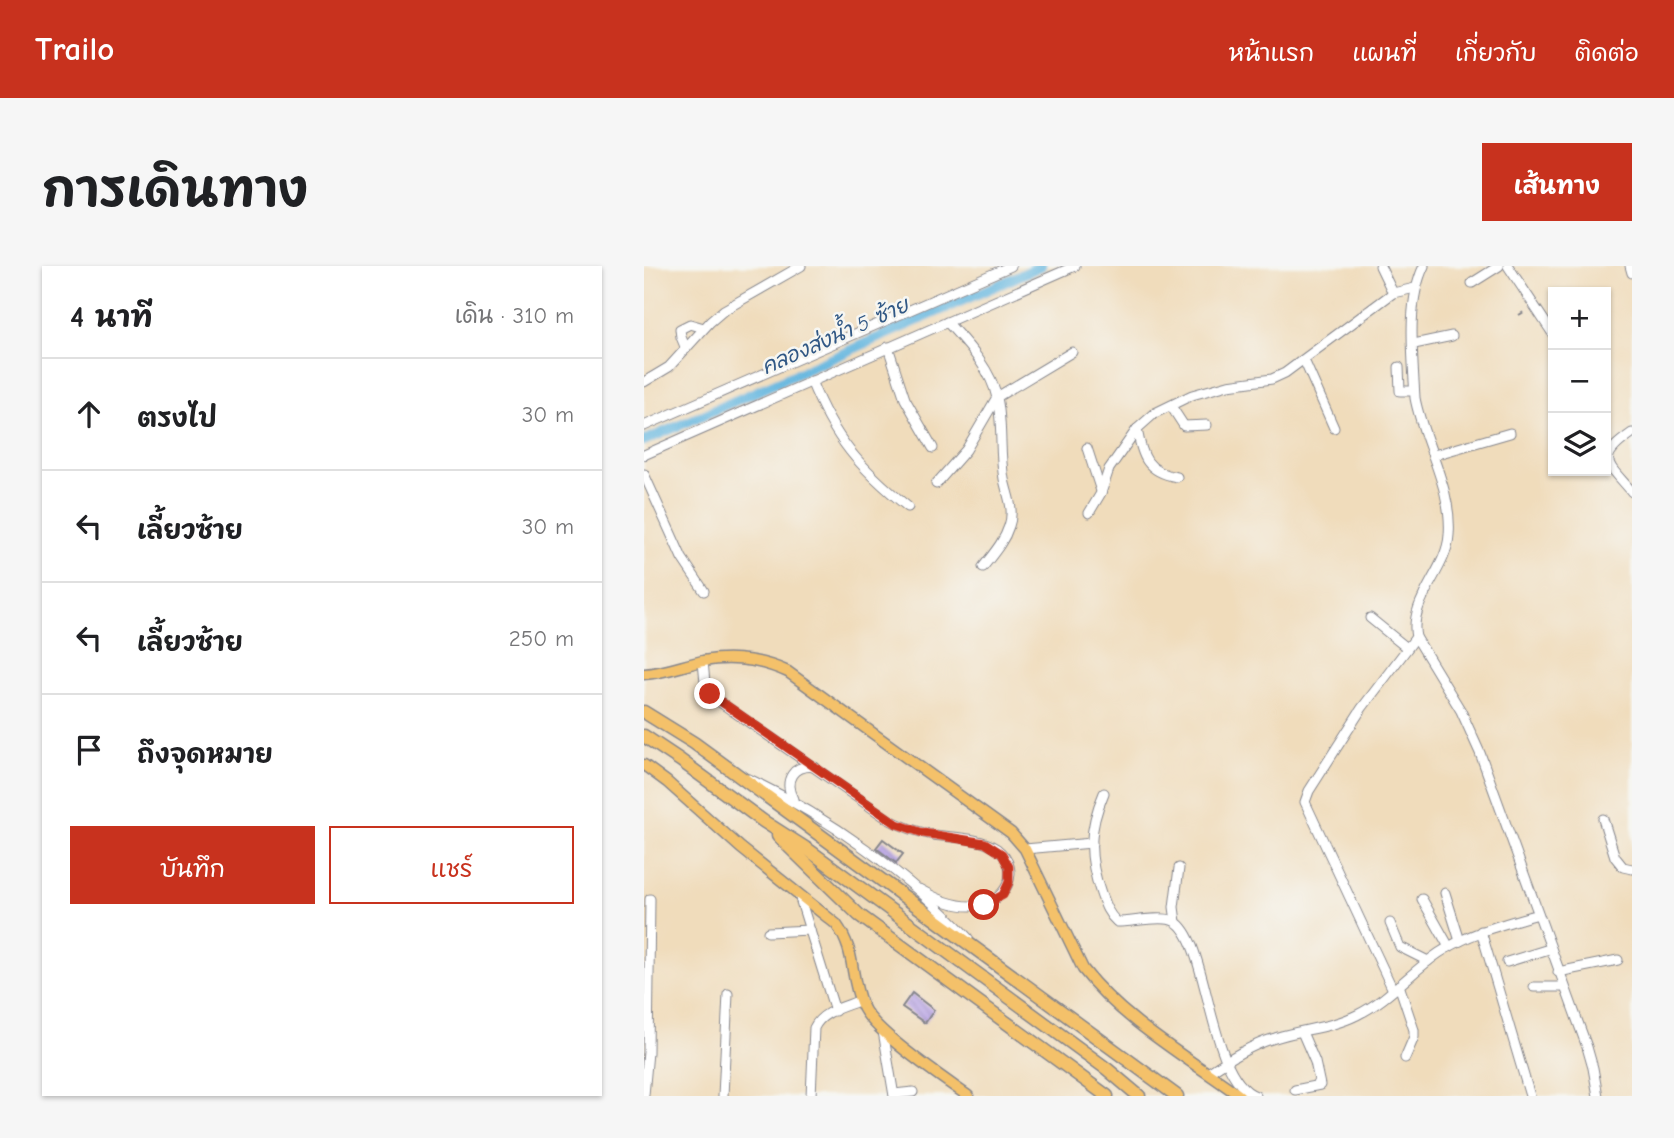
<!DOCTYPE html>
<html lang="th">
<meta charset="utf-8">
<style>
body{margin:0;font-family:"Comic Neue","Playpen Sans Thai",sans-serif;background:#f6f6f6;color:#202124}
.controls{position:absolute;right:21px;top:21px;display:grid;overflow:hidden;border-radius:0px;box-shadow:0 2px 5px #0004}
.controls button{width:63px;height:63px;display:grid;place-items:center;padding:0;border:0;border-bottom:2px solid #e0e0e0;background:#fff;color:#202124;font:35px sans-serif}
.stop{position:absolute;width:21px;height:21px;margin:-16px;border:5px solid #c8321e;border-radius:50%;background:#fff}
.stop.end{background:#c8321e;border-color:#fff;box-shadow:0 2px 7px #0008}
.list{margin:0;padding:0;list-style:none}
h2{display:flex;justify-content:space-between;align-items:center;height:91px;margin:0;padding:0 28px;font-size:30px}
h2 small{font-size:23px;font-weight:400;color:#757577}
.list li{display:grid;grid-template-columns:46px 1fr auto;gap:21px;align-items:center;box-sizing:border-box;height:112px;padding:0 28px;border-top:2px solid #e0e0e0}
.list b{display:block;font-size:26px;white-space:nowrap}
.list em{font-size:23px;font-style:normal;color:#757577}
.actions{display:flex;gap:14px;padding:21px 28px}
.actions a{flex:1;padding:16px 0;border:2px solid #c8321e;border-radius:0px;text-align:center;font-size:24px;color:#c8321e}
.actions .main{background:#c8321e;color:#fff}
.icon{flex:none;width:38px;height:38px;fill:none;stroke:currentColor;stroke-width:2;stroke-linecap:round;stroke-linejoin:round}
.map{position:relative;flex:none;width:988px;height:830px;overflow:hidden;border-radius:0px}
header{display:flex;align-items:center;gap:42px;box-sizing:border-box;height:98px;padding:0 35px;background:#c8321e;color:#fff}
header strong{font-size:33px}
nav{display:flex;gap:38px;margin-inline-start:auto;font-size:24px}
.intro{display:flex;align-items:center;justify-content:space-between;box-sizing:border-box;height:168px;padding:0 42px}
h1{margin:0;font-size:49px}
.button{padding:18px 32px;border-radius:0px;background:#c8321e;color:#fff;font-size:24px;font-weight:700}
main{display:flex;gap:42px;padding:0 42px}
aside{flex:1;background:#fff;border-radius:0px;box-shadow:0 2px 5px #0004}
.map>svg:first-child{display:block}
</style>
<header>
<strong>Trailo</strong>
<nav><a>หน้าแรก</a><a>แผนที่</a><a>เกี่ยวกับ</a><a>ติดต่อ</a></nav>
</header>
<div class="intro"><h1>การเดินทาง</h1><a class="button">เส้นทาง</a></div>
<main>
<aside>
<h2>4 นาที<small>เดิน · 310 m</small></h2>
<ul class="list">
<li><svg class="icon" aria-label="ahead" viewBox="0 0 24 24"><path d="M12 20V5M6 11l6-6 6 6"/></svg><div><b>ตรงไป</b></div><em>30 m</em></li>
<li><svg class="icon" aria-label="left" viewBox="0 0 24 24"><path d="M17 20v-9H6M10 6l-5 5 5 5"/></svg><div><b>เลี้ยวซ้าย</b></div><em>30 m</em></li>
<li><svg class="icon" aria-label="left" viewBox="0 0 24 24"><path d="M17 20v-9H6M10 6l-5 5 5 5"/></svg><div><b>เลี้ยวซ้าย</b></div><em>250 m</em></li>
<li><svg class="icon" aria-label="arrive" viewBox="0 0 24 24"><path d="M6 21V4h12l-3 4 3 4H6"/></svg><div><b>ถึงจุดหมาย</b></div></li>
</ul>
<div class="actions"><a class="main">บันทึก</a><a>แชร์</a></div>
</aside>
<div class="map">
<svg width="988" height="830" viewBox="0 0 988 830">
<defs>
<pattern id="building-back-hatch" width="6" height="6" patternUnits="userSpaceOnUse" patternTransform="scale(1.75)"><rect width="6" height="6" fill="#b59ee4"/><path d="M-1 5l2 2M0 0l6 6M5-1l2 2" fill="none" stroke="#9281bc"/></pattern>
</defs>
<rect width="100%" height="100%" fill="#f6f6f2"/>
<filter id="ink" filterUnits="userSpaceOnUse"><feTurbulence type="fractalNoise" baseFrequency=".0143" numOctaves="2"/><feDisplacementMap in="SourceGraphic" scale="14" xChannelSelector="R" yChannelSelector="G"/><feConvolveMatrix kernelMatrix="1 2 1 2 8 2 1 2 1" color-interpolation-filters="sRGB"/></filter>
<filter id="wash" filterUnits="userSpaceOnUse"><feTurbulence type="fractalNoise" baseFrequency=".00686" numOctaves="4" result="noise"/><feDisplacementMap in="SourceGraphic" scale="28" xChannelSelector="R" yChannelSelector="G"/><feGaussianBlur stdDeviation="1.57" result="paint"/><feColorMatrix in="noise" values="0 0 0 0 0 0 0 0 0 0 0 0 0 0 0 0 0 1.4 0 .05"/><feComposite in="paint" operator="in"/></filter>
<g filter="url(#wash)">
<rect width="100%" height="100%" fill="#f0dcbb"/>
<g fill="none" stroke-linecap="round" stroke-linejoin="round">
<path stroke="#64b6df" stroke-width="10" d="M0,175L397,0"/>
</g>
<g id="blocks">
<g fill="url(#building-back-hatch)">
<path d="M239,573L259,588L252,597L232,582Z"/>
<path d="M268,727L290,744L281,757L258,741Z"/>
</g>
</g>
</g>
<g filter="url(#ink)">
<use href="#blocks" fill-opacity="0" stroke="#86868c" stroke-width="2"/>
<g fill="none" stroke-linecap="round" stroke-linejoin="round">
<g stroke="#86868c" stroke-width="11">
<g id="minor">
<path d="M736,0L749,27"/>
<path d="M780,0C762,37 769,91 771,132C779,176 809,223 805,269C803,304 764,335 772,371L817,445L836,487L943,781L949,802L954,830"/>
<path d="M864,0L909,68"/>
<path d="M986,0L988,7"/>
<path d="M828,17L855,0"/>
<path d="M303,56C322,77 347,102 353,132C359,158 355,186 360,213C363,229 371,243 365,260C360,276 349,288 339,301"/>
<path d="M770,78L808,70"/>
<path d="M244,81L261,133L289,182"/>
<path d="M42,83L37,71L36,63L46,58L60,62"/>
<path d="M660,94L690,162"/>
<path d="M755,101L756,125H770"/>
<path d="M167,115C191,174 215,201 264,241"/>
<path d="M0,116L25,101L66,56L80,44L157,0"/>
<path d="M527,140L540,160L563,159"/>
<path d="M0,160L367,0"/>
<path d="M988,167C951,193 963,196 988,226"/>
<path d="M443,182L457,225"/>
<path d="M0,189L431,0"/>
<path d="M790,189L866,167"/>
<path d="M0,208L38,292L60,325"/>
<path d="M533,211C503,206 498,191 493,163L511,147L548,129L584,119L628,113L641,107L749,27L771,22"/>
<path d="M292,218L322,184L353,131L428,86"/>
<path d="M445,247L457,227L465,203L493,163"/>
<path d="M726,352L763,382"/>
<path d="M59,395L61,417L70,432L244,553C259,561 273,566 290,569C310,572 336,571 353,583C380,604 361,638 331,640C310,641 293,633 275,623"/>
<path d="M105,513C183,550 265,609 324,672"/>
<path d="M460,527C444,564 444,591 457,628C461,639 464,648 473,656C488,656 514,650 527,654C565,664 562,812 612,830"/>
<path d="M149,533C139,514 149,498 171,501"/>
<path d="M959,553L971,591L979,601L988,603"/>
<path d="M381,583L448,577"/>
<path d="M801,627L816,675"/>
<path d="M155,629L191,745"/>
<path d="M778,633L805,681"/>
<path d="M532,656L530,641L535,602"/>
<path d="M746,657L756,681L784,695"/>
<path d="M837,665L886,830"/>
<path d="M124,666L166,664"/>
<path d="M863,696L905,683"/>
<path d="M914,706L974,694"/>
<path d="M755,719L770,764V771L761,792"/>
<path d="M890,721H920"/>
<path d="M749,724L661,536L665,525L718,442L772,371"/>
<path d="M239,765L250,830"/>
<path d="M564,807C585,793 607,779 631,772C659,763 687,762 713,749C744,734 767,706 795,687C825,667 860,658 894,648"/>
<path d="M651,824L676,819L671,796L658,766"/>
<path d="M250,828L269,826"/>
<path d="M0,829L4,786L6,633"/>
<path d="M79,830L84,728"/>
<path d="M167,830L170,762C178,745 200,741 217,734"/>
</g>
</g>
<g stroke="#86868c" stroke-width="13">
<g id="major">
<path d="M0,408C21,407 39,399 59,395C88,390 118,394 144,406L367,567L381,583L439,703C478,754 544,792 596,830"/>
<path d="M0,499L23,516L97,582L192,658C213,687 205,709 218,739C228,765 299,812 324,830"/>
</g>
</g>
<g stroke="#86868c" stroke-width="15">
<g id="highway">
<path d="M0,446L50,477L533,830"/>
<path d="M0,470L36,494L119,555L166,585L463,803L495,830"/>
<path d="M134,570L215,649L463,830"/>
</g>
</g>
<path stroke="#86868c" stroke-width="2" stroke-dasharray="5 5" stroke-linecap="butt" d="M875,49L883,44"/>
<use href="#minor" stroke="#fff" stroke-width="9"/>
<use href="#major" stroke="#f4c16b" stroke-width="10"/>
<use href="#highway" stroke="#f4c16b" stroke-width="12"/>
</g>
</g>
<g fill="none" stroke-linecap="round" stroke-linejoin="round" filter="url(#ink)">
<path stroke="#c8321e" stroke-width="9" d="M66,428L253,558L279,567L341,577L358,588L365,601V616L359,629L340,639"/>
</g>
<g text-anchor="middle" stroke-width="5" stroke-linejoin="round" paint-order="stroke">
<g font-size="21" font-style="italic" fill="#315885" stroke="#f6f6f2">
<text transform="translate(191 70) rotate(-24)" y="7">คลองส่งน้ำ 5 ซ้าย</text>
</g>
</g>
</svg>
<div class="controls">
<button>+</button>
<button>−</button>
<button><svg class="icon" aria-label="layers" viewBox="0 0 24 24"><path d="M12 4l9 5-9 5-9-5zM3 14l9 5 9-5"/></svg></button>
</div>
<div class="stop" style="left:340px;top:639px"></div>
<div class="stop end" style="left:66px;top:428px"></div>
</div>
</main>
